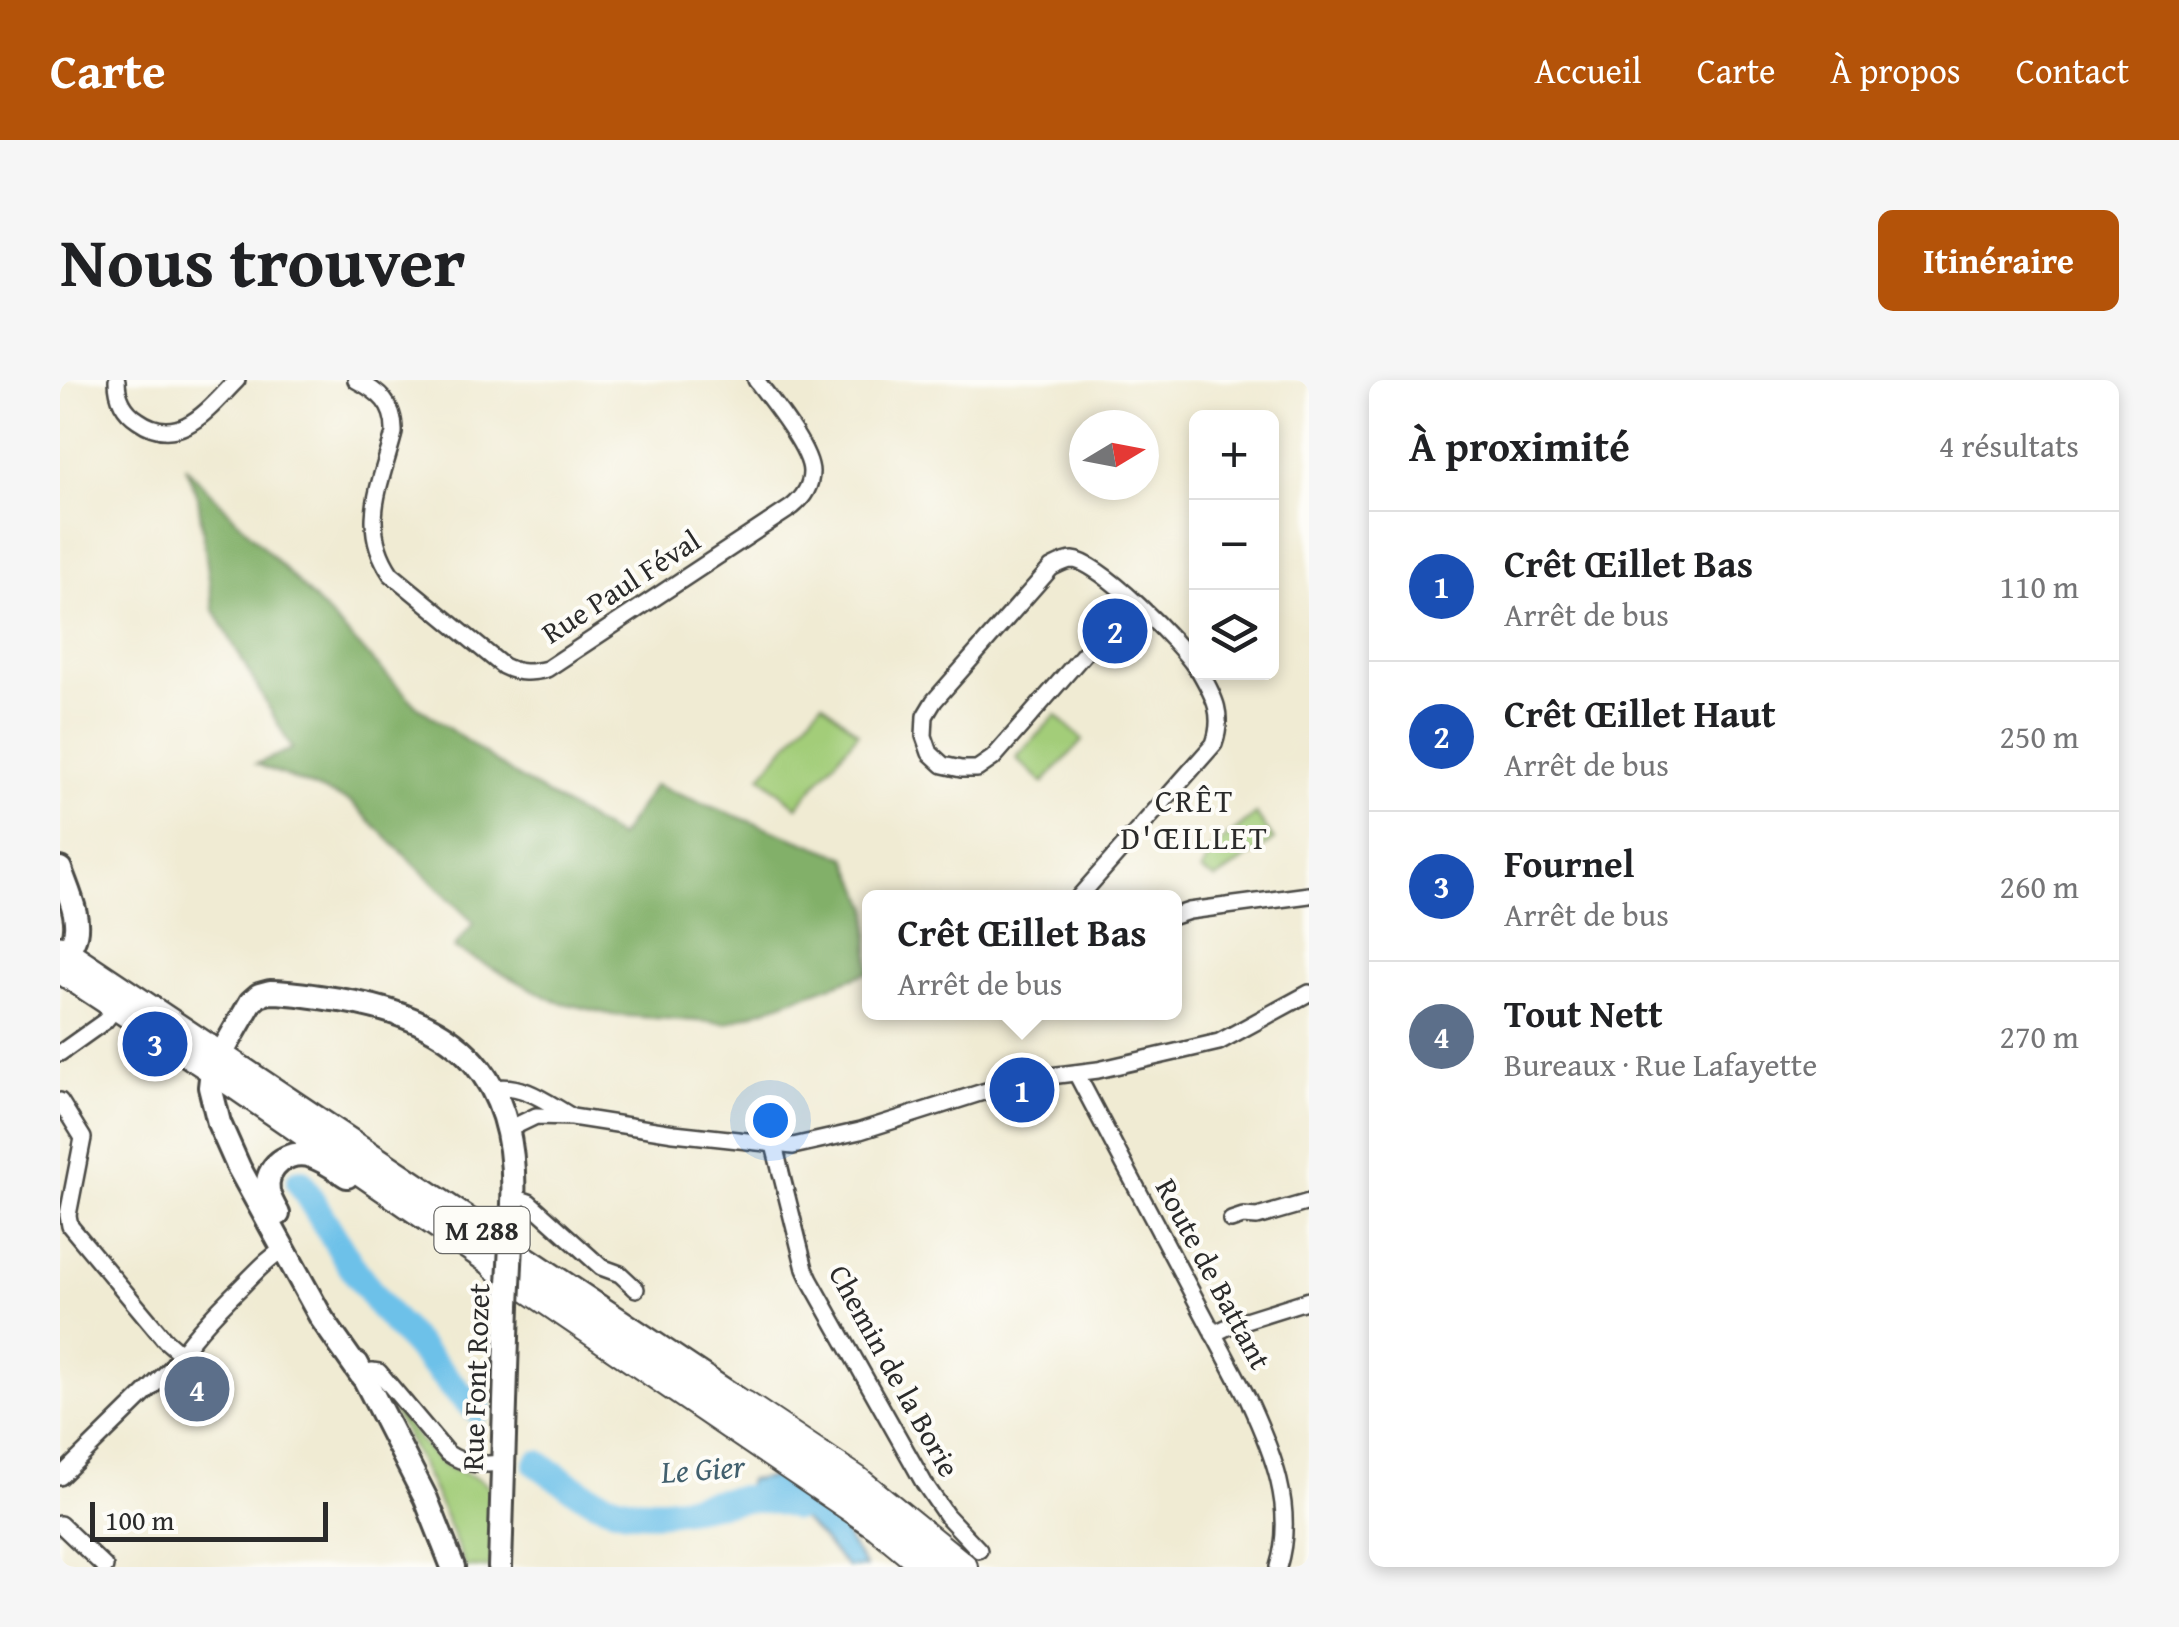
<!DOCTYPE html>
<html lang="fr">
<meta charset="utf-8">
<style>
body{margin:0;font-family:"Gentium Book Plus",serif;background:#f6f6f6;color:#202124}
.controls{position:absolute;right:30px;top:30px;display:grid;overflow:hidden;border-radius:15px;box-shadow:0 5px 15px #0003}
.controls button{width:90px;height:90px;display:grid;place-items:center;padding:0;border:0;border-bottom:2px solid #e0e0e0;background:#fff;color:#202124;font:50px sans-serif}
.compass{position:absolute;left:1009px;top:30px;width:90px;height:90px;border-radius:50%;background:#fff;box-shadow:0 5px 15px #0003;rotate:80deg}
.scale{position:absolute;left:30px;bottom:25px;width:238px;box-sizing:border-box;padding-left:10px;border:5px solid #2b2b2b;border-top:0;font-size:28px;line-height:35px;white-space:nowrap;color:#2b2b2b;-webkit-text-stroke:8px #fdfcf7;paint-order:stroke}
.you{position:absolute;left:710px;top:740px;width:35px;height:35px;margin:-25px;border:8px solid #fff;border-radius:50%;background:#1a73e8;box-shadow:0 0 0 15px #1a73e833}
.badge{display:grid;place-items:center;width:65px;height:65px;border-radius:50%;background:#b45309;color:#fff;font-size:32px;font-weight:700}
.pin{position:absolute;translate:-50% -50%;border:5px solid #fff;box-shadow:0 2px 10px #0006}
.popup{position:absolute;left:802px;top:510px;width:320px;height:130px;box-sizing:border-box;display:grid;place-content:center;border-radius:15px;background:#fff;filter:drop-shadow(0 2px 8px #0005);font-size:32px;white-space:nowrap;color:#757577}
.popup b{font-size:38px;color:#202124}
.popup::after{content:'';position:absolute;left:50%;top:100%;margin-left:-20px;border:20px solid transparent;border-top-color:#fff}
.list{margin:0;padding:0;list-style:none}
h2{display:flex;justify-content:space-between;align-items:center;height:130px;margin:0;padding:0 40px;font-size:42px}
h2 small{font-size:32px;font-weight:400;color:#757577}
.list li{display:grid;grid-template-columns:65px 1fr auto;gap:30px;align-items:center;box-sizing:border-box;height:150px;padding:0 40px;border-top:2px solid #e0e0e0}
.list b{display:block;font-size:38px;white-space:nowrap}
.list p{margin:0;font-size:32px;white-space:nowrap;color:#757577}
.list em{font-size:32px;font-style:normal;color:#757577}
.icon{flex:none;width:55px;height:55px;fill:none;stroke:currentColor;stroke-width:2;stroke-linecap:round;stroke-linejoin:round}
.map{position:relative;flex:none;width:1249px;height:1187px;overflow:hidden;border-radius:15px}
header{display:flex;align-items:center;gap:60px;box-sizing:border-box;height:140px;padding:0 50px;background:#b45309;color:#fff}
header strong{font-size:48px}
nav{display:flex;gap:55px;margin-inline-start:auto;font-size:35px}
.intro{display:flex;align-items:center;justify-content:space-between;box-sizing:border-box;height:240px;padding:0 60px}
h1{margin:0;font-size:70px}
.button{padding:25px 45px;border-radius:15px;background:#b45309;color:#fff;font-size:35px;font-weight:700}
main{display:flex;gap:60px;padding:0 60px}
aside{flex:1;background:#fff;border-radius:15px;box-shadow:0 5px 15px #0003}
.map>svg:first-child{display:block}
</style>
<header>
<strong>Carte</strong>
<nav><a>Accueil</a><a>Carte</a><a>À propos</a><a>Contact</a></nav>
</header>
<div class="intro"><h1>Nous trouver</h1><a class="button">Itinéraire</a></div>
<main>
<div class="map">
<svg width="1249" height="1187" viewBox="0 0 1249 1187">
<rect width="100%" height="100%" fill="#fdfcf7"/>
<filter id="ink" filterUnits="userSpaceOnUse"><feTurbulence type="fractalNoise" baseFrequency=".01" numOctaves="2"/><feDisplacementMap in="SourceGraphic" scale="20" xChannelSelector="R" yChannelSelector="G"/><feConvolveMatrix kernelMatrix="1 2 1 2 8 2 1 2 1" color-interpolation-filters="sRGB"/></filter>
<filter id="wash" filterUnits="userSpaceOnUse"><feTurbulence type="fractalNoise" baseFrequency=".0048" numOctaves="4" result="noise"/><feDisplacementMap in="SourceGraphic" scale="40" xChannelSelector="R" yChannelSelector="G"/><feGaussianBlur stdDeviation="2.25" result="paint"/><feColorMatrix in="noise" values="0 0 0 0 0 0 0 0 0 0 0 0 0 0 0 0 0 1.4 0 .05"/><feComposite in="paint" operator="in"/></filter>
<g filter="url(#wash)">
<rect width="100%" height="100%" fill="#f0ebd3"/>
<g fill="#a3cd79" stroke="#677c52" stroke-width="2.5">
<path d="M762,322L798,353L737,427L701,396Z"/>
<path d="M996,335L1023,360L983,403L956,378Z"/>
<path d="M1196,434L1214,460L1156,499L1141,491L1152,469Z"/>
<path d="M326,1017C343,1038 364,1071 385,1085C404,1098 419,1091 433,1113L431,1187H405C384,1127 356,1073 326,1017Z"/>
</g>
<path fill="#82b069" stroke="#566e4a" stroke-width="2.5" d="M125,86L357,326L453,394L559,458L594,405L787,478L809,528V592L666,643L553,635L495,621L394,568L414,543L291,422L196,384L232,369L153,228L138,117Z"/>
<path fill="#6dc1e9" stroke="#4c768a" stroke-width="2.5" d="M716,1097L782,1143L788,1160L806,1187H787C753,1150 738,1123 684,1116L689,1100Z"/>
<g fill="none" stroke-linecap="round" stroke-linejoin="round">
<g stroke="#6dc1e9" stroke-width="28">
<path d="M240,802L290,884L322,928L404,1018L417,1029"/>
<path d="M478,1084C506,1103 533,1124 567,1130C624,1140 682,1103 736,1127"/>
</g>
</g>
</g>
<g filter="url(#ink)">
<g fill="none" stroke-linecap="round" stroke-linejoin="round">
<g stroke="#494844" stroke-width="20">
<g id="minor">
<path d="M57,0C57,17 64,31 78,40C120,70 150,27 177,0"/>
<path d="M296,0C319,12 335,24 334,53C321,104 298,146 331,194L443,286C459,294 471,293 487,289L732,127C743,118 751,107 751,92C751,69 711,20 696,0"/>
<path d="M1071,220L933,378L917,389H901L883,385L870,373L864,356L865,336L874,321L991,188C997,185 1005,180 1013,180C1040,182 1120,263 1136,288"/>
<path d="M1018,518L1154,364C1164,335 1155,318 1140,292"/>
<path d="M1114,536L1129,531L1249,515"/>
<path d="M0,673L45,641L59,624"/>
<path d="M1016,693L1188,1019C1212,1071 1236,1128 1218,1187"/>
<path d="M434,708C462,703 485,721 509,735"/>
<path d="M0,721L23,758L8,835L10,846L105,960L120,973"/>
<path d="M449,749L476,736L512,737L614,753L733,766L800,751L923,712L974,698L1038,690L1159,662L1249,613"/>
<path d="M714,765L745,889L750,900L864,1103L886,1135L919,1170"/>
<path d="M454,817L469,822L541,887L560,894L576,909"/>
<path d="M1171,840L1183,836L1197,837L1249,822"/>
<path d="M1153,954L1176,943L1249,920"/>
<path d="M302,996L312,991L319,992L387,1073C406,1086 422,1085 443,1083"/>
<path d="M0,1097L111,988C131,957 157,930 183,905C196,892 208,878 224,869"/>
<path d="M0,1144L45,1187"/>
</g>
</g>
<g stroke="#494844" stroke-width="28">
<g id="secondary">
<path d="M0,489C7,510 23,540 13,561C10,569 4,576 0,582"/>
<path d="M218,834C214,827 209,818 208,811C204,787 229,769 251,776C264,780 276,789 287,796"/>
<path d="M297,984L366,1119L393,1187"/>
<path d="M302,996L262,939L179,788L159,743L150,707L152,690L191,622L199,615L210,612C234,612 256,617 280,620C401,639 459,699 453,824"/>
<path d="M440,1187L448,925"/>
</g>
</g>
<g stroke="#494844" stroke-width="30">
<g id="primary">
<path d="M0,568L684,1025"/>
<path d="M0,590L152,690L435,885"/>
</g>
</g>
<g stroke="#494844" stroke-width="32">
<g id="trunk">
<path d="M435,885L817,1145L868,1187"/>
<path d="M684,1025L796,1100L903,1187"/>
</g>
</g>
<use href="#minor" stroke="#fff" stroke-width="15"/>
<use href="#secondary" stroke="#fff" stroke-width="22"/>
<use href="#primary" stroke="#fff" stroke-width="25"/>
<use href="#trunk" stroke="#fff" stroke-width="28"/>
<g stroke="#494844" stroke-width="28" stroke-linecap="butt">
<path id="secondary-bridge" d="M448,925L453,824"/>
</g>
<use href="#secondary-bridge" stroke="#fff" stroke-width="22"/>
</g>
</g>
<g text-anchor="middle" stroke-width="8" stroke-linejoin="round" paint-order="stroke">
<rect fill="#fdfcf7" stroke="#6a6a68" stroke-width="2.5" x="374.5" y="827" width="95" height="46" rx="8"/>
<g font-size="28" font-weight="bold" fill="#2b2b2b">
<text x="422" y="860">M 288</text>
</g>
<g font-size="30" fill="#2b2b2b" stroke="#fdfcf7">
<text transform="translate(561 207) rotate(-33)" y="10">Rue Paul Féval</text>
<text transform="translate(1153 894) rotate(62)" y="10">Route de Battant</text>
<text transform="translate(834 991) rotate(61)" y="10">Chemin de la Borie</text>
<text transform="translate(416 997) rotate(-88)" y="10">Rue Font Rozet</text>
</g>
<g font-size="32" letter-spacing="2.5" fill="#2b2b2b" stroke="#fdfcf7">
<text x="1135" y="432">CRÊT<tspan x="1135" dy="37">D'ŒILLET</tspan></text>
</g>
<g font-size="32" font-style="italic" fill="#42606e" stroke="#fdfcf7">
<text transform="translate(643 1089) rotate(-4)" y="11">Le Gier</text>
</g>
</g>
</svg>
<div class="controls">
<button>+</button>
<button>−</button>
<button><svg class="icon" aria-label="layers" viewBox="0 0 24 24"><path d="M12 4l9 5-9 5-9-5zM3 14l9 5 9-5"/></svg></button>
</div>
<svg class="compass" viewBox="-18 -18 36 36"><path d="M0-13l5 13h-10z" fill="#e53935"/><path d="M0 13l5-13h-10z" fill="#757577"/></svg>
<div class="scale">100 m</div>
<div class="you"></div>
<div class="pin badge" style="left:962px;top:710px;background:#1a4fb4">1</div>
<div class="popup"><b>Crêt Œillet Bas</b>Arrêt de bus</div>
<div class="pin badge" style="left:1055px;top:251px;background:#1a4fb4">2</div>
<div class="pin badge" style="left:95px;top:664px;background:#1a4fb4">3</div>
<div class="pin badge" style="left:137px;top:1009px;background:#5c6f8a">4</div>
</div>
<aside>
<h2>À proximité<small>4 résultats</small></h2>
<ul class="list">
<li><span class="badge" style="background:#1a4fb4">1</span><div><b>Crêt Œillet Bas</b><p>Arrêt de bus</p></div><em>110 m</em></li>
<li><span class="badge" style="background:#1a4fb4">2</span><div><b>Crêt Œillet Haut</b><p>Arrêt de bus</p></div><em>250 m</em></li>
<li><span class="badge" style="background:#1a4fb4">3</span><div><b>Fournel</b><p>Arrêt de bus</p></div><em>260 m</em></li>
<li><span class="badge" style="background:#5c6f8a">4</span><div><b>Tout Nett</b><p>Bureaux · Rue Lafayette</p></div><em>270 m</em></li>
</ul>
</aside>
</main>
